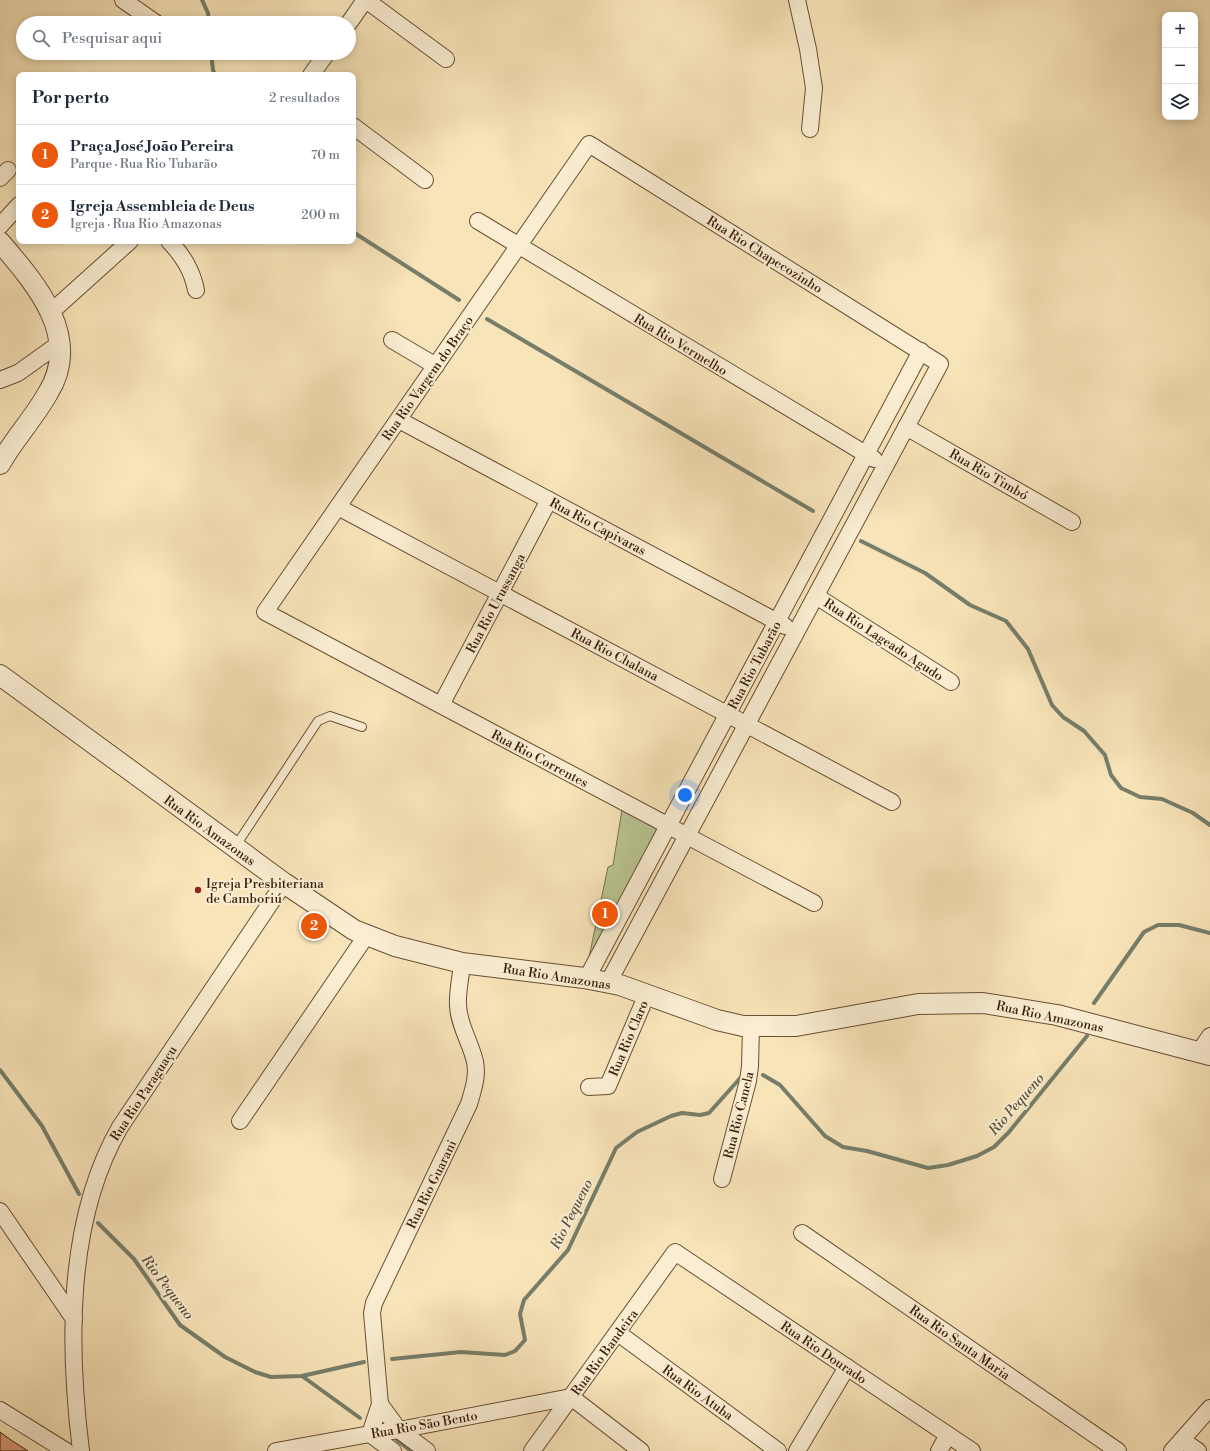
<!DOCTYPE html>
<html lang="pt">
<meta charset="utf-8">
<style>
body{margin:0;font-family:"Libre Bodoni",serif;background:#f2f2f3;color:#1f2937}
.controls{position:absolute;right:12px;top:12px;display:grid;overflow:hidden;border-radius:8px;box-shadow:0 2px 10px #0003}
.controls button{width:36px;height:36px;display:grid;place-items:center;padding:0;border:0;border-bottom:1px solid #e0e1e3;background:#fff;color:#1f2937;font:20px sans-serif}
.you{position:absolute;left:685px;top:795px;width:14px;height:14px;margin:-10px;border:3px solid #fff;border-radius:50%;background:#1a73e8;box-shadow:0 0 0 6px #1a73e833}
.badge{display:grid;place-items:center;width:26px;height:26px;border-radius:50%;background:#ea580c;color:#fff;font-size:13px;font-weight:700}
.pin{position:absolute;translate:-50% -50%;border:2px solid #fff;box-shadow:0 1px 4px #0006}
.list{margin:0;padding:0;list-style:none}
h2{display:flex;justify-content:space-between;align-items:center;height:52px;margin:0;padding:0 16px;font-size:17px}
h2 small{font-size:13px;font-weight:400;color:#747a83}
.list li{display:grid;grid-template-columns:26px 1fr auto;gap:12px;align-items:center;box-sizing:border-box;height:60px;padding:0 16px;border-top:1px solid #e0e1e3}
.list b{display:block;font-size:15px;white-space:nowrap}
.list p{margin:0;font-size:13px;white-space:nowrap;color:#747a83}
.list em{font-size:13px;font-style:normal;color:#747a83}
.icon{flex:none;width:22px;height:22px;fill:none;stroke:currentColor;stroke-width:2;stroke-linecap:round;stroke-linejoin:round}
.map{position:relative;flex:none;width:1210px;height:1451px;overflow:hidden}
.search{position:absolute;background:#fff;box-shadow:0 2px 10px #0003;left:16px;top:16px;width:340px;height:44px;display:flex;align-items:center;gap:10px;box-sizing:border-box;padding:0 14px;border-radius:22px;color:#747a83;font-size:15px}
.panel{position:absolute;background:#fff;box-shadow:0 2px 10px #0003;left:16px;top:72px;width:340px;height:172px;border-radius:8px}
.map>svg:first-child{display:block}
</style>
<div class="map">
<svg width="1210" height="1451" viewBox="0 0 1210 1451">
<rect width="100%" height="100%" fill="#f8e4b9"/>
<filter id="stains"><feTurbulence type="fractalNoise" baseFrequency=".005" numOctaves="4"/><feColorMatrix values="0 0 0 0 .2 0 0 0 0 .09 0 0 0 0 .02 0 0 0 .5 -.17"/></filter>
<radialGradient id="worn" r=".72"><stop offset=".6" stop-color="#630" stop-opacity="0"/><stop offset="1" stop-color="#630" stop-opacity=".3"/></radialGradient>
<path fill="#b9c592" stroke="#79714d" d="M622,810L657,829L588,962L608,867L613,865Z"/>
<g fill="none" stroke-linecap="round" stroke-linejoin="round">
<g stroke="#767e6a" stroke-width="4">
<path d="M202,0L208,13L209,23"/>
<path d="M211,53L213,70L215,75"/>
<path d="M353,232L459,300"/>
<path d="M487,319L813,511"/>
<path d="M861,541L925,573L970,605L1006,621L1028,649L1052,705L1063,717L1084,731L1105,755L1111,775L1121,788L1140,797L1162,799L1193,813L1210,825"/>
<path d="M1094,1003L1144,932L1158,925H1179L1210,933"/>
<path d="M0,1070L42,1126L79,1194"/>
<path d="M763,1075L780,1085L825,1136L843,1147L867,1151L928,1168L948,1165L977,1156L994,1147L1009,1132L1087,1036"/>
<path d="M98,1223L134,1259L180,1325L225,1357L255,1372L271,1377L302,1376L364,1362"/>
<path d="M392,1359L461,1352L505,1355L515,1351L525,1340L520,1314L524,1300L568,1250L616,1148L637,1132L671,1116L682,1113L700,1115L709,1113L743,1075"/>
<path d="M302,1376L360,1418"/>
<path d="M397,1440L411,1451"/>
</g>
</g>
<path fill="#da9973" stroke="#391d08" d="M0,1432L11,1440L28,1451H0Z"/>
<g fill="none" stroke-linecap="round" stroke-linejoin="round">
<g stroke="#694f34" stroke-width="10">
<path id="service" d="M235,847L318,721L330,716L362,727"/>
</g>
<g stroke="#694f34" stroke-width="18">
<g id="minor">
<path d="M123,0L156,23"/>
<path d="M366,0L446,59"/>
<path d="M797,0L808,49L814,88L810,129"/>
<path d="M349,23L365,0"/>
<path d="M311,75L327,53"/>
<path d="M353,126L425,180"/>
<path d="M0,178L8,170"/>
<path d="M478,221L874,459"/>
<path d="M0,226L19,205"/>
<path d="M169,241C183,256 192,270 196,290"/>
<path d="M51,312L130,241"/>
<path d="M392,340L436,366"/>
<path d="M0,380L18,373L60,343"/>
<path d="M399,420L785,626"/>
<path d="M906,427L1072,522"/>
<path d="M338,507L892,802"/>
<path d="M816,596L951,682"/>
<path d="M441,705L549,500"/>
<path d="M587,978L921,351"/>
<path d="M608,983C719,777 829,570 940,364L589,144L265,612L669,826L687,836L814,903"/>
<path d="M1199,1052L1210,1036"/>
<path d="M589,1087L608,1086L647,994"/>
<path d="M240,1121L366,936"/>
<path d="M722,1179L748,1081L750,1066L751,1027"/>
<path d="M0,1211L74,1319"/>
<path d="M802,1233L1118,1451"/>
<path d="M618,1333L778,1451"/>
<path d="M380,1404L399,1430L427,1451"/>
<path d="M0,1410L66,1451"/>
<path d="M1182,1440L1198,1451"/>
<path d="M81,1451C68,1346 66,1221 120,1127L284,883"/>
<path d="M276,1451L370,1434L399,1430L571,1397L641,1451"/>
<path d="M393,1451L370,1434L380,1404L372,1313L374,1303L469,1104C473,1090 478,1076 475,1062C471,1043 459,1026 458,1006C457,992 461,977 462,963"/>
<path d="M532,1451L675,1252L972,1451"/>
<path d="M797,1451L847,1367"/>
<path d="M939,1451L948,1435"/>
<path d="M1172,1451L1210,1408"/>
</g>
</g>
<g stroke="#694f34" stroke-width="22">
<g id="tertiary">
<path d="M0,242C35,283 83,337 48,393C34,418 14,439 0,464"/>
<path d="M0,675L284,883L354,930L395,946L462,963L584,978L620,985L717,1020L743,1026H796L918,1004L983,1003L1057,1015L1210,1055"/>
</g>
</g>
<use href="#service" stroke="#faedd2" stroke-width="8"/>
<use href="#minor" stroke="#faedd2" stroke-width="16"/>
<use href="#tertiary" stroke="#faedd2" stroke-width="20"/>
</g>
<circle fill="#8f2418" stroke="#faedd2" stroke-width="1.5" cx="198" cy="890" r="4"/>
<g text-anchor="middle" stroke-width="4" stroke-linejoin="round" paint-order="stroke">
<g font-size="13" fill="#391d08" stroke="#faedd2">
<text transform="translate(765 254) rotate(32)" y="5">Rua Rio Chapecozinho</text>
<text transform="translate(681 344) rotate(31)" y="5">Rua Rio Vermelho</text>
<text transform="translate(427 378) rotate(-55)" y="5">Rua Rio Vargem do Braço</text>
<text transform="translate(989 474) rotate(30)" y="5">Rua Rio Timbó</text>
<text transform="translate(598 526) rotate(28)" y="5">Rua Rio Capivaras</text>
<text transform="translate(495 603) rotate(-62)" y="5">Rua Rio Urussanga</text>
<text transform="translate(884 639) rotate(33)" y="5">Rua Rio Lageado Agudo</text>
<text transform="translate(615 654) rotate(28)" y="5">Rua Rio Chalana</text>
<text transform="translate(754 665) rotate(-62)" y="5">Rua Rio Tubarão</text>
<text transform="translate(540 758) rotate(28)" y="5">Rua Rio Correntes</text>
<text transform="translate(210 830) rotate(36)" y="5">Rua Rio Amazonas</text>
<text transform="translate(557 976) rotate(9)" y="5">Rua Rio Amazonas</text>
<text transform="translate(1050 1016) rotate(12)" y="5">Rua Rio Amazonas</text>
<text transform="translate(628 1038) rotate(-67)" y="5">Rua Rio Claro</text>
<text transform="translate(143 1093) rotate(-57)" y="5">Rua Rio Paraguaçu</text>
<text transform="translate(738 1115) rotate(-76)" y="5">Rua Rio Canela</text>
<text transform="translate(431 1184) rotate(-64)" y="5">Rua Rio Guarani</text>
<text transform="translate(960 1342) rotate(35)" y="5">Rua Rio Santa Maria</text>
<text transform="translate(604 1352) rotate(-54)" y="5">Rua Rio Bandeira</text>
<text transform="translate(824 1352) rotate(34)" y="5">Rua Rio Dourado</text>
<text transform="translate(698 1392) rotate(36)" y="5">Rua Rio Atuba</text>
<text transform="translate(424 1424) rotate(-10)" y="5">Rua Rio São Bento</text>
</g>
<g font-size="13" fill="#391d08" stroke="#faedd2" text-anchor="start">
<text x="206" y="888">Igreja Presbiteriana<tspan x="206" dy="15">de Camboriú</tspan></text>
</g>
<g font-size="14" font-style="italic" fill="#574e39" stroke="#faedd2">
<text transform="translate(1016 1104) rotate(-49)" y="5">Rio Pequeno</text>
<text transform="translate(571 1214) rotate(-63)" y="5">Rio Pequeno</text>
<text transform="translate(168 1287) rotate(53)" y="5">Rio Pequeno</text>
</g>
</g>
<rect width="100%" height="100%" filter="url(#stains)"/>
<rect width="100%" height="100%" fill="url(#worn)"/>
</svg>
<div class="controls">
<button>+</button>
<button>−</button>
<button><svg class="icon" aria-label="layers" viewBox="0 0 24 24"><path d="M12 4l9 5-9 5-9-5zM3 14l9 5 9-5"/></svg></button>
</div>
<div class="you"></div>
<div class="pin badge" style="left:605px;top:914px">1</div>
<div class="pin badge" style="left:314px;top:926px">2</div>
<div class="search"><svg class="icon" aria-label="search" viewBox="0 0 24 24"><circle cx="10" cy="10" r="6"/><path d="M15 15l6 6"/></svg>Pesquisar aqui</div>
<section class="panel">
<h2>Por perto<small>2 resultados</small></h2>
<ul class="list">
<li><span class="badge">1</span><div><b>Praça José João Pereira</b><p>Parque · Rua Rio Tubarão</p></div><em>70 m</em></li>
<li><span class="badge">2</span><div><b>Igreja Assembleia de Deus</b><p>Igreja · Rua Rio Amazonas</p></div><em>200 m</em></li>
</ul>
</section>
</div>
